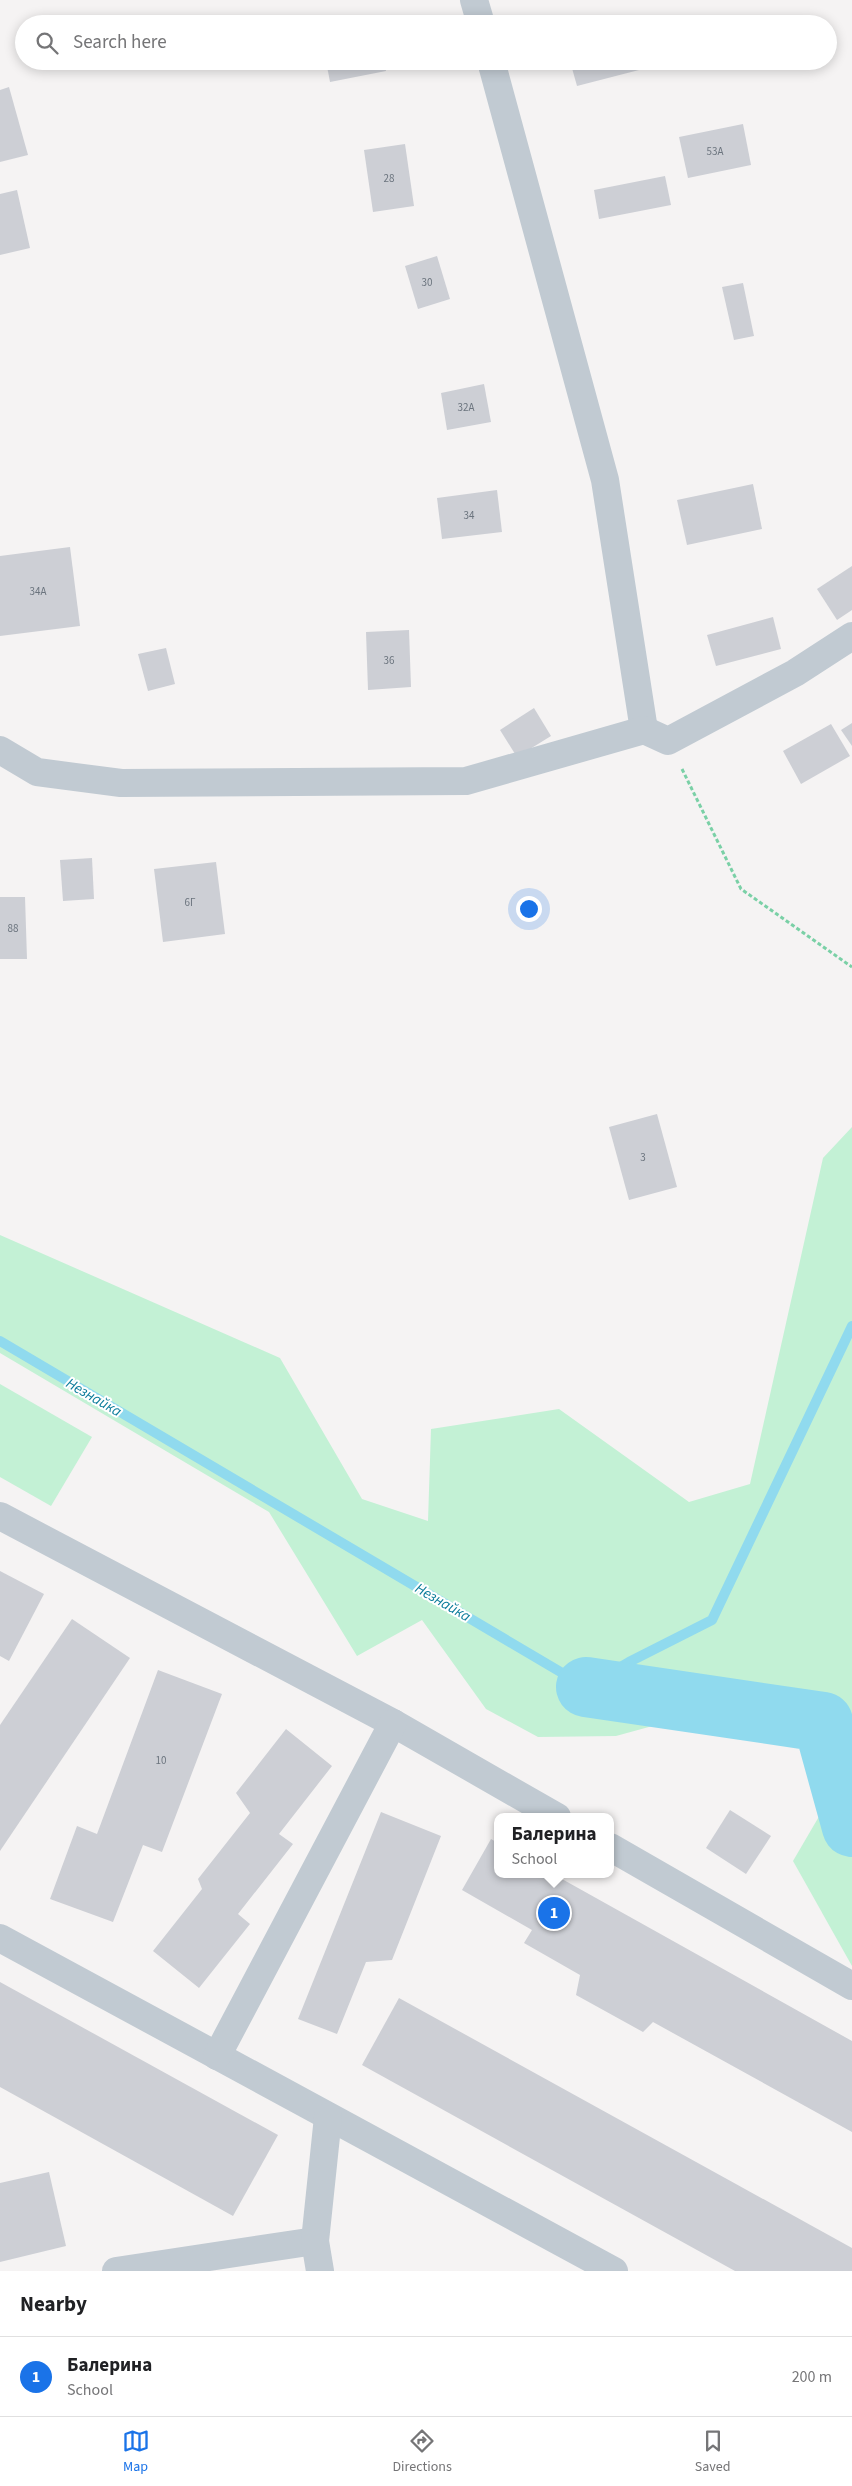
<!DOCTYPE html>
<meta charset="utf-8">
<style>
body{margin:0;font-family:"Source Sans 3",sans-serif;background:#f2f2f2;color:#202124}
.you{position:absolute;left:528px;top:908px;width:18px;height:18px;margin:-12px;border:4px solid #fff;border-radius:50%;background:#1a73e8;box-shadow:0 0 0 8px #1a73e833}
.badge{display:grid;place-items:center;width:32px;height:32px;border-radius:50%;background:#1a73e8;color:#fff;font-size:16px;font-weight:700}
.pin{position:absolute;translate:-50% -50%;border:2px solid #fff;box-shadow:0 1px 5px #0006}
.popup{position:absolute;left:494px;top:1813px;width:120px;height:65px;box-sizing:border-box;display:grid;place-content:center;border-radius:10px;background:#fff;filter:drop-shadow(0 1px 4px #0005);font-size:16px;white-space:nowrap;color:#757577}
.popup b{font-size:19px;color:#202124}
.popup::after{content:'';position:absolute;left:50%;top:100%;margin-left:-10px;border:10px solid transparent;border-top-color:#fff}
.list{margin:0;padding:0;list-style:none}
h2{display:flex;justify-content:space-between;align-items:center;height:65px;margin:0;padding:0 20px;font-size:21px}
h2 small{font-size:16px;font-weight:400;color:#757577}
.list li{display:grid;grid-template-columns:32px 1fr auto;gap:15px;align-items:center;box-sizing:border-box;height:80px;padding:0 20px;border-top:1px solid #e0e0e0}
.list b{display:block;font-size:19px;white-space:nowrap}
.list p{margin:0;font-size:16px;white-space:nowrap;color:#757577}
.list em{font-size:16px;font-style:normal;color:#757577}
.icon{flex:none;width:28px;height:28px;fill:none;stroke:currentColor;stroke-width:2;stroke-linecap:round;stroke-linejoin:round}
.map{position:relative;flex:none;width:852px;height:2271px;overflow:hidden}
.search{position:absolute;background:#fff;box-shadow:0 2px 12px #0003;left:15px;right:15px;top:15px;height:55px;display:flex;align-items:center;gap:12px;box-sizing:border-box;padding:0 18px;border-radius:28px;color:#757577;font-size:19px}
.sheet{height:145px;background:#fff}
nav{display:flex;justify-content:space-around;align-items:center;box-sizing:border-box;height:70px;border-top:1px solid #e0e0e0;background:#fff;font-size:14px;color:#757577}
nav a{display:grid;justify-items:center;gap:2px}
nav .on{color:#1a73e8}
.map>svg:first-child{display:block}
</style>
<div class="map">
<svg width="852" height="2271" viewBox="0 0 852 2271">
<rect width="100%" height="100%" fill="#f5f3f3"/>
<g fill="#c3f1d5">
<path d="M852,1127V1755L689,1716L616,1736L538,1737L486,1709L422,1620L357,1656L269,1512L0,1353V1235L280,1358L362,1499L428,1521L431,1429L559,1409L689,1502L750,1484L823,1158Z"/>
<path d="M0,1384L92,1437L51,1506L0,1477Z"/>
<path d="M852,1760V1966L793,1861Z"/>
</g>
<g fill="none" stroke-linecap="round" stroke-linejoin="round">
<path stroke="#90daee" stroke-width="10" d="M0,1341L586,1687L629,1662L712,1620L852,1326"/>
<path stroke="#90daee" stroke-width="60" d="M586,1687L823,1722L852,1827"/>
</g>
<g fill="#cdcfd5">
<path d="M326,61H384L386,71L330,82Z"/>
<path d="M570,61H637L639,70L577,86Z"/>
<path d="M9,87L28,155L0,162V90Z"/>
<path d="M743,124L751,165L688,178L679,137Z"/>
<path d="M405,144L414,206L373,212L364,150Z"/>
<path d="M665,176L671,205L599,219L594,190Z"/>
<path d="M17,190L30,248L0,255V194Z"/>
<path d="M437,256L450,299L418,309L405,266Z"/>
<path d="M743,283L754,336L734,340L722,287Z"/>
<path d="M484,384L491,422L447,430L441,393Z"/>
<path d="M753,484L762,529L687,545L677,500Z"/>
<path d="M497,490L502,532L442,539L437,498Z"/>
<path d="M70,547L80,626L0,636V556Z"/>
<path d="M852,566V610L837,620L817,589Z"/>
<path d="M773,617L781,649L716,666L707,635Z"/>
<path d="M409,630L411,687L368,690L366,632Z"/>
<path d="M166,648L175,684L148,691L138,654Z"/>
<path d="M534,708L551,736L517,757L500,730Z"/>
<path d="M852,723V746L841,730Z"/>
<path d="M831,724L850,756L801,784L783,751Z"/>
<path d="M92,858L94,899L63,901L60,860Z"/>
<path d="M216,862L225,934L163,942L154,869Z"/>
<path d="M0,897H25L27,959H0Z"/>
<path d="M657,1114L677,1187L629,1200L609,1127Z"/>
<path d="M0,1571L44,1594L9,1661L0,1656Z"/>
<path d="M72,1619L130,1658L0,1851V1725Z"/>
<path d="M158,1670L222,1694L162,1852L143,1845L113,1922L50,1899L77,1826L97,1834Z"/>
<path d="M286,1729L332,1766L279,1834L293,1844L238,1914L250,1924L199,1988L153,1951L202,1889L198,1879L250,1813L236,1793Z"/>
<path d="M730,1810L771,1836L746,1874L706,1848Z"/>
<path d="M381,1812L441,1836L392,1960L366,1962L337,2034L298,2019Z"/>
<path d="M491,1839L498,1843V1874H553L852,2041V2132L653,2022L643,2032L576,1995L580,1975L524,1943L532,1930L462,1890Z"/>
<path d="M0,1982L278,2135L233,2216L0,2087Z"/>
<path d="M399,1998L852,2248V2271H735L362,2065Z"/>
<path d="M49,2172L66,2246L0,2262V2183Z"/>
</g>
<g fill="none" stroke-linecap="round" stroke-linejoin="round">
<path stroke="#7ad0a6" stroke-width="3" stroke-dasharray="4 2.5" stroke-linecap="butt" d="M682,769L741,889L852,967"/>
<g stroke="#c1cad2" stroke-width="28">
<path d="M474,0L481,24"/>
<path d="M491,61L605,480L644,730"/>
<path d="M0,750L37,772L121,783L466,781L644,730L668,741L795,673L852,636"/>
<path d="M0,1516L393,1723L557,1817"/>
<path d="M610,1847L852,1986"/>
<path d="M0,1938L614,2271"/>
<path d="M217,2056L393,1723"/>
<path d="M116,2271L315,2241"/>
<path d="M320,2271L315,2241L328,2117"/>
</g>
</g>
<g text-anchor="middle" stroke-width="4" stroke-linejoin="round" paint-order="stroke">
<g font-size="11" fill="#6b747e">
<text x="715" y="155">53А</text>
<text x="389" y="182">28</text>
<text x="427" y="286">30</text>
<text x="466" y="411">32А</text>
<text x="469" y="519">34</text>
<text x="38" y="595">34А</text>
<text x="389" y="664">36</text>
<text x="190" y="906">6Г</text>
<text x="13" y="932">88</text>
<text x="643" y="1161">3</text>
<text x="161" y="1764">10</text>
</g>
<g font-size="15" font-style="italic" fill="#0c7c9b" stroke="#fff">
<text transform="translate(94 1397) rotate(30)" y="5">Незнайка</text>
<text transform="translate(443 1602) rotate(30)" y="5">Незнайка</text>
</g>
</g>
</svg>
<div class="you"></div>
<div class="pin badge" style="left:554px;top:1913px">1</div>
<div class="popup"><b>Балерина</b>School</div>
<div class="search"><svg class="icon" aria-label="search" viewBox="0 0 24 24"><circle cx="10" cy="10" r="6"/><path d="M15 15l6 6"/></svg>Search here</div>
</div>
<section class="sheet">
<h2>Nearby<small></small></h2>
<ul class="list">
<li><span class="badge">1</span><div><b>Балерина</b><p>School</p></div><em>200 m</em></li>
</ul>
</section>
<nav>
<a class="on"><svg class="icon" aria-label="map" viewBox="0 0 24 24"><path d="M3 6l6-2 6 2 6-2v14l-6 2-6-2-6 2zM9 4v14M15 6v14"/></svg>Map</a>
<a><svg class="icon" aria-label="directions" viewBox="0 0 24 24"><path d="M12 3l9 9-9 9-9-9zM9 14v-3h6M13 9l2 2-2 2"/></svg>Directions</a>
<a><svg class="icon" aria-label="saved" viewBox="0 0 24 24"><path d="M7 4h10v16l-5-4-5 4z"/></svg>Saved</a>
</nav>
